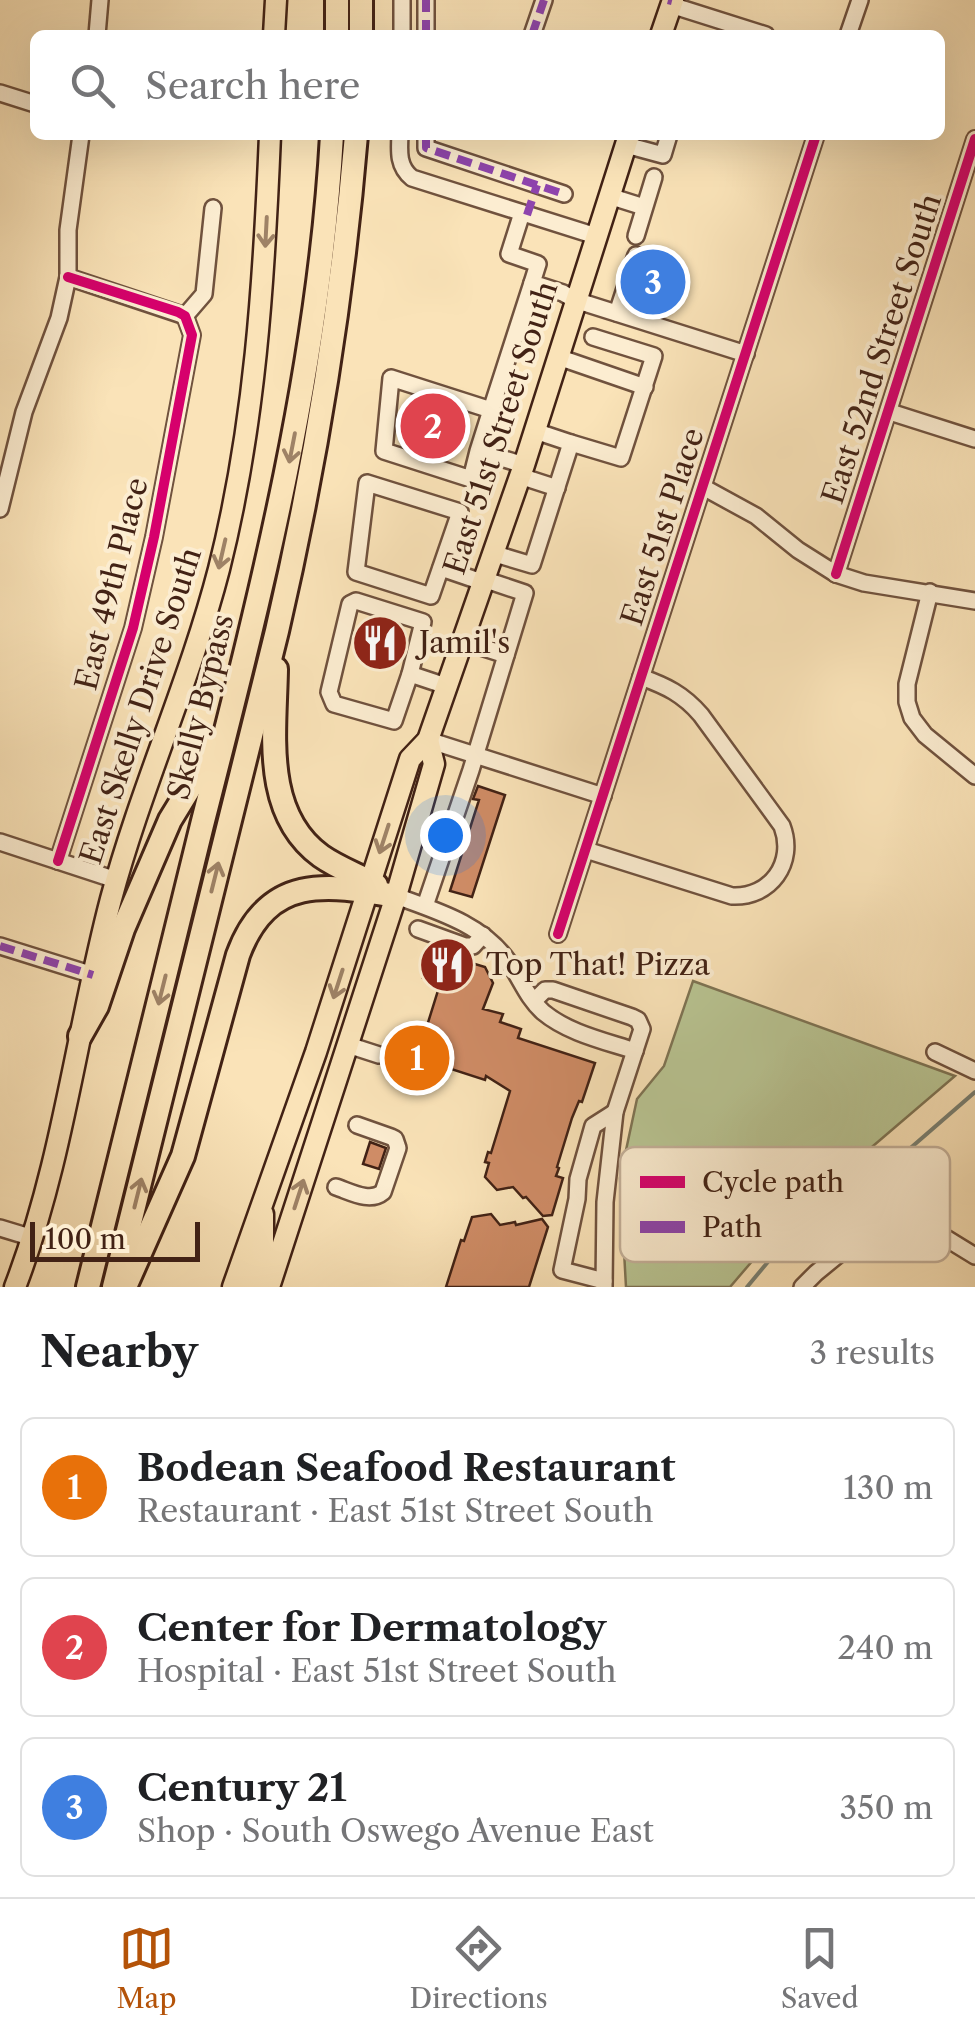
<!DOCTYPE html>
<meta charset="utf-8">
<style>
body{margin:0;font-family:"Libre Caslon Text",serif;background:#f6f6f6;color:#202124}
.scale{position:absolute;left:30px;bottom:25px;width:170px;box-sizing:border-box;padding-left:10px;border:5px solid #422215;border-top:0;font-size:28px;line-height:35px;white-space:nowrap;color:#422215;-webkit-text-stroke:8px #fcedd1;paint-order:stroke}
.you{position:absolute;left:445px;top:835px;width:35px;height:35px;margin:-25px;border:8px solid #fff;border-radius:50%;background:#1a73e8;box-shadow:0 0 0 15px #1a73e833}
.badge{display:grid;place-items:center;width:65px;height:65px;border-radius:50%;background:#b45309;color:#fff;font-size:32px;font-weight:700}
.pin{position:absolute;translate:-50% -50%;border:5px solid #fff;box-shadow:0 2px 10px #0006}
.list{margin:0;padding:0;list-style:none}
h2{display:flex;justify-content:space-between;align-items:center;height:130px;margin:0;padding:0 40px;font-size:42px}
h2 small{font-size:32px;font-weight:400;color:#757577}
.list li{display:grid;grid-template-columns:65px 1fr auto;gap:30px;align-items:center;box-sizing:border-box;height:140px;margin:0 20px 20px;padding:0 20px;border:2px solid #e0e0e0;border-radius:15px}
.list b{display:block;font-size:38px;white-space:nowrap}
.list p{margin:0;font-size:32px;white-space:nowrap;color:#757577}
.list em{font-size:32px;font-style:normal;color:#757577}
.icon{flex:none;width:55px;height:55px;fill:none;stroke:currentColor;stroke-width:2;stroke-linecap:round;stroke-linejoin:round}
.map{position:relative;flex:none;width:975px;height:1287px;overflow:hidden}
.search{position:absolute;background:#fff;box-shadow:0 10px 40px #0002;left:30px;right:30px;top:30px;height:110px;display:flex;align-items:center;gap:25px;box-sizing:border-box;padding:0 35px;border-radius:15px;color:#757577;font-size:38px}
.sheet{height:610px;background:#fff}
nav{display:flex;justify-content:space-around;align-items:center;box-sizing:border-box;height:140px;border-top:2px solid #e0e0e0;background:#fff;font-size:28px;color:#757577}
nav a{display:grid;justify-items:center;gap:5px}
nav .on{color:#b45309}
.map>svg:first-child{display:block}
</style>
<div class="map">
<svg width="975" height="1287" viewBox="0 0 975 1287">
<rect width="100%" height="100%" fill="#fae3b8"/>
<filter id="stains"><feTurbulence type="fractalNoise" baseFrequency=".002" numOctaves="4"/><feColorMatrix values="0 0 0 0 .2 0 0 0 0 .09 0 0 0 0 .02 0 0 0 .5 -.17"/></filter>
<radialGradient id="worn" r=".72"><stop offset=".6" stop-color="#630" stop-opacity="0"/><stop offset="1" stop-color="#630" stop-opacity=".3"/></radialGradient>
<path fill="#b9c593" stroke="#7e7454" stroke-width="2.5" d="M693,981L955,1076L790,1217L730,1287H626L620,1178L637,1099L664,1066Z"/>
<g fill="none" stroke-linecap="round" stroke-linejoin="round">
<path stroke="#798073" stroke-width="4" d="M747,1287L772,1257L826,1209L899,1158L975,1092"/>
</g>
<g fill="#cf8c66" stroke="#422215" stroke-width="2.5">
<path d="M646,264L669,271L667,278L670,279L665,294L662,293L660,299L638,292V286Z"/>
<path d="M478,786L505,795L472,897L450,891L479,800L473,799Z"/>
<path d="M434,953L474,966L475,964L485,967L493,983L483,1009L503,1014L500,1022L521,1029L518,1038L595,1063L582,1102L579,1101L572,1118L557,1167L559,1168L556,1176L563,1178L552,1215L543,1216L526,1197L523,1198L513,1187L497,1190L485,1177L489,1163L485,1162L488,1152L491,1153L510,1091L486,1076L485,1080L417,1058L440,984L423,978L426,969L429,970Z"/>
<path d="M370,1142L386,1148L379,1169L363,1164Z"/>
<path d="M491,1214L500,1225L515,1222L516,1225L542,1219L548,1227L529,1287H446L461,1240L464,1241L472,1217Z"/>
</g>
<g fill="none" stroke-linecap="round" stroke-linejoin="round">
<g stroke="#70523e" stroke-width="20">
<g id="minor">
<path d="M671,5L766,35"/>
<path d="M97,35L100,0"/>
<path d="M402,35V0"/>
<path d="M426,35V0"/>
<path d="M532,35L544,0"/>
<path d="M848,35L860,0"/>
<path d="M0,93L35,104"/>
<path d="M400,135C399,152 398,167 412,178L596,236"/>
<path d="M426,135V148L564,194"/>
<path d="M626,145L663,155L669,135"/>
<path d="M609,196L644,207"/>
<path d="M522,213L509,254L538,264L532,283L563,293L575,300L746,354"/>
<path d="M636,236L654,177"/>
<path d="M68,277L185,316"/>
<path d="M617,313L636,255"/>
<path d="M185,316L204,294L213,208"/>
<path d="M558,357L645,387"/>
<path d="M491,410L532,283"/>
<path d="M890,412L975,439"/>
<path d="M571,443L621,458L654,356L593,337"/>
<path d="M478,451L471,479L384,451L391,378L491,410L478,451L524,465"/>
<path d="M520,476L557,488"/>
<path d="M367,483L460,512L431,596L356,572Z"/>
<path d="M703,487L756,516L798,550L836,574L864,583L975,601"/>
<path d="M0,509L24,412L59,318L68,277V230L81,135"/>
<path d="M492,553L532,565L571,443L535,431"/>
<path d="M441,568L482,582"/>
<path d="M836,574L975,139"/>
<path d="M930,592L907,684V702L912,718L925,735L975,776"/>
<path d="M356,601L423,622L410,674L394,721L334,704L329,692L350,604Z"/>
<path d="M462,641L506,655"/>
<path d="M410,674L446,686"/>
<path d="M428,740L603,796"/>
<path d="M417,825L447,834"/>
<path d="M0,842L116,880"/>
<path d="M586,850L732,896C770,898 796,863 782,826L701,715C683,694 666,686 641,677"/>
<path d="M58,861L133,628L154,537L192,335L185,316"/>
<path d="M396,896C437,911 482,924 508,961C520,977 527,998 543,1012C568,1033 605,1041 635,1051"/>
<path d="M425,906L471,770L525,593L483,579"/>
<path d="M418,929L465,946H473L483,935"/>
<path d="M558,934L816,135"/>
<path d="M0,946L93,975"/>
<path d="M534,1001L545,990H553L632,1017L638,1020L642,1029L615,1112L605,1202L604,1287"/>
<path d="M348,1045L379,1055"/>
<path d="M935,1052L975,1071"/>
<path d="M336,1187C351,1192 370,1203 383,1192L398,1148L395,1139L391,1137L357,1125"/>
<path d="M0,1228L33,1238"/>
<path d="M604,1281L562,1270L577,1199L578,1179L593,1126L615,1112"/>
<path d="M802,1287L816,1273L883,1218L905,1213L975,1256"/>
</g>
</g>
<g stroke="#422215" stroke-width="25">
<g id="major">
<path d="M274,35L276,0"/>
<path d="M661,35L673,0"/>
<path d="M15,1287C63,1162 77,1028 111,899C141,787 190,681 219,569C255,426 264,282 270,135"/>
<path d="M233,1287L316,1052L410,759L428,740L524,465L629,135"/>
<path d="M250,1287L263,1246V1214"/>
<path d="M269,1287L396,896L434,764L428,740"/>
</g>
</g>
<g stroke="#422215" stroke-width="28">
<g id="highway">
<path d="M337,35V0"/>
<path d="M361,35V0"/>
<path d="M276,669C275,733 262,813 321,856C338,868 358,875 376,885"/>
<path d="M80,1036L97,1006L123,929L170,820L216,745"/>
<path d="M88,1287C127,1133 164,979 202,825C260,597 319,370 332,135"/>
<path d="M114,1287L277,631C315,467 342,303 356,135"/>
<path d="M125,1287L183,1156L238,955C268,874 326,884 396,896"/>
</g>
</g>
<use href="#minor" stroke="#fcedd1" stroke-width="15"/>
<use href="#major" stroke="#fae3b8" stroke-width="20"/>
<use href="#highway" stroke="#fae3b8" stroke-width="22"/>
<g stroke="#8e44ad" stroke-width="8" stroke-dasharray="15 8" stroke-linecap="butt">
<path d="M668,0L672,1"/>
<path d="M426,35V0"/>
<path d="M532,35L544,0"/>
<path d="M426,135V148L564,194"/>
<path d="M527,215L537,185"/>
<path d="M0,946L93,975"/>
</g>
<g stroke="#fcedd1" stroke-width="16">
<g id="cycleway">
<path d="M836,574L975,139"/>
<path d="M58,861L133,628L154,537L192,335L185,316L178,312L68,277"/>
<path d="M558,934L816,135"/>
</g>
</g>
<use href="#cycleway" stroke="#d6006c" stroke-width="10"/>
</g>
<defs><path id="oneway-shaft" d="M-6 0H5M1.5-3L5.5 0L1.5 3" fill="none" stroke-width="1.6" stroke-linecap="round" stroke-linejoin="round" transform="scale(2.5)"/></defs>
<g stroke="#9e8266">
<use href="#oneway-shaft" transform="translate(266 232) rotate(93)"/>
<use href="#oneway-shaft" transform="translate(292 448) rotate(101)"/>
<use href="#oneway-shaft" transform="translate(222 554) rotate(103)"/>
<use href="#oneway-shaft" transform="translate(384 839) rotate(108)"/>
<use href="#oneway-shaft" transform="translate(215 877) rotate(-76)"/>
<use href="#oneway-shaft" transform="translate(338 984) rotate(108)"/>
<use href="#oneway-shaft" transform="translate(162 990) rotate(104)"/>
<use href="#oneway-shaft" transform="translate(138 1193) rotate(-76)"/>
<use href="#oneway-shaft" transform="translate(299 1194) rotate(-72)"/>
</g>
<defs>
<g id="restaurant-disc" transform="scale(2.875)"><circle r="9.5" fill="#8f2418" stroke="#fcedd1"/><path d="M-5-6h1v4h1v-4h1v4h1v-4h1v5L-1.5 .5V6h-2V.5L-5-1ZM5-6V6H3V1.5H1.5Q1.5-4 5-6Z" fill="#fff"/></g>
</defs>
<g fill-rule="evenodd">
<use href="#restaurant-disc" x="380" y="643"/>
<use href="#restaurant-disc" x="447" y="965"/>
</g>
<g text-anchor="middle" stroke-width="8" stroke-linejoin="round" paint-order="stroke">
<g font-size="30" fill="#422215" stroke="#fcedd1">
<text transform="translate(882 349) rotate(-72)" y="10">East 52nd Street South</text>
<text transform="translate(501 428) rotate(-72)" y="10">East 51st Street South</text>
<text transform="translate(663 527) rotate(-72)" y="10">East 51st Place</text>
<text transform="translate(112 584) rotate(-76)" y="10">East 49th Place</text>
<text transform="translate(141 706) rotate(-72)" y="10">East Skelly Drive South</text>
<text transform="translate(201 707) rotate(-76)" y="10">Skelly Bypass</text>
</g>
<g font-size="30" fill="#422215" stroke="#fcedd1" text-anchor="start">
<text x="419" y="653">Jamil's</text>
<text x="486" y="975">Top That! Pizza</text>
</g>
</g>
<rect x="620" y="1147" width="330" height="115" rx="15" fill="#fcedd1" stroke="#c4b099" stroke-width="2.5"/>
<rect x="640" y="1176" width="45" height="12" fill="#d6006c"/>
<rect x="640" y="1221" width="45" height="12" fill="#8e44ad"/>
<g font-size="28" fill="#422215">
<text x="702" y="1192">Cycle path</text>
<text x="702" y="1237">Path</text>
</g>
<rect width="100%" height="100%" filter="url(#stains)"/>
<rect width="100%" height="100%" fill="url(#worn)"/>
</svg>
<div class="scale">100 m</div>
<div class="you"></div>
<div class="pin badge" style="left:417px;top:1058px;background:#e8710a">1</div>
<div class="pin badge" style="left:433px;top:426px;background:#e0444e">2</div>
<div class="pin badge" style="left:653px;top:282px;background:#3f7fe0">3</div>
<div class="search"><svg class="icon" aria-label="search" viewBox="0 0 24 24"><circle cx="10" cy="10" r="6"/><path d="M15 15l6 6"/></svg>Search here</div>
</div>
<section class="sheet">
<h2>Nearby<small>3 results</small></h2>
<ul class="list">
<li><span class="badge" style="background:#e8710a">1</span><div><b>Bodean Seafood Restaurant</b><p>Restaurant · East 51st Street South</p></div><em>130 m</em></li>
<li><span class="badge" style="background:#e0444e">2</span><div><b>Center for Dermatology</b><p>Hospital · East 51st Street South</p></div><em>240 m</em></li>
<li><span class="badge" style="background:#3f7fe0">3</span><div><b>Century 21</b><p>Shop · South Oswego Avenue East</p></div><em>350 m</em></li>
</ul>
</section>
<nav>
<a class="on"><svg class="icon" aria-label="map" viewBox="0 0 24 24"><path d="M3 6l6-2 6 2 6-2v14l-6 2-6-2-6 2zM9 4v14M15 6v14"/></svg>Map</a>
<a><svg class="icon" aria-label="directions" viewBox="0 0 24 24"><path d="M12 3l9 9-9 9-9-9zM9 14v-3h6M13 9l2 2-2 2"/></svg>Directions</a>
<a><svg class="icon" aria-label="saved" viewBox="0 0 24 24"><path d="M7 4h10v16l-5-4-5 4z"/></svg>Saved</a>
</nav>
